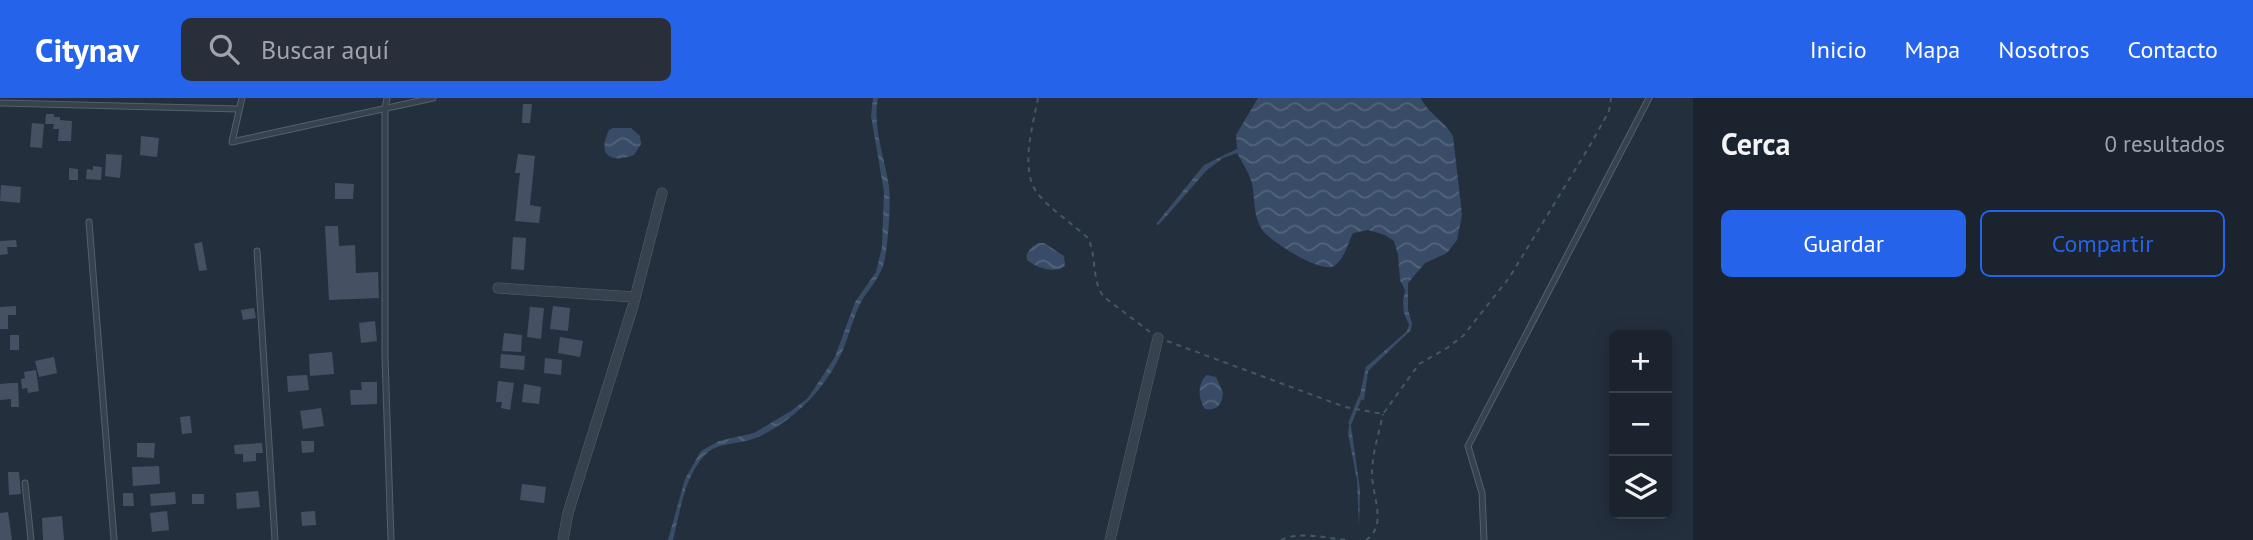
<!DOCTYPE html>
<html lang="es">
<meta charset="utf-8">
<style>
body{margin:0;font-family:"PT Sans",sans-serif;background:#282f3a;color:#f1f3f6}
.controls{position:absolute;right:21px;bottom:21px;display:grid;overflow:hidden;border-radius:10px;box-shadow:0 4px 18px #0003}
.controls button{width:63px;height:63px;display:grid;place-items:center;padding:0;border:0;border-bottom:2px solid #39404a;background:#1b232e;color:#f1f3f6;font:35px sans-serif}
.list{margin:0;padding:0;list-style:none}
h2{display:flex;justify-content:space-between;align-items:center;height:91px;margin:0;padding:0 28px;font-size:30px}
h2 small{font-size:23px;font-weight:400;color:#a0a4aa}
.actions{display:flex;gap:14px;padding:21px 28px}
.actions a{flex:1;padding:16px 0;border:2px solid #2563eb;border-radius:10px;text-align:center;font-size:24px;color:#2563eb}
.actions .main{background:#2563eb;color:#fff}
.icon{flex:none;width:38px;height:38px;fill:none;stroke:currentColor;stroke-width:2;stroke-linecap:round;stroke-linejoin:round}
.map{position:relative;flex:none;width:1693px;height:442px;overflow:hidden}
header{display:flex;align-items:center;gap:42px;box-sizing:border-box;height:98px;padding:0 35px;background:#2563eb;color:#fff}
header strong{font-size:33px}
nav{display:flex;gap:38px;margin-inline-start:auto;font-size:24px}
.search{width:490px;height:63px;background:#282f3a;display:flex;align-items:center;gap:18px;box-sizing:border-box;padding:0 24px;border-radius:10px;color:#a0a4aa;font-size:26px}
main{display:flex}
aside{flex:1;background:#1b232e}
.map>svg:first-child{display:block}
</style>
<header>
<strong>Citynav</strong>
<div class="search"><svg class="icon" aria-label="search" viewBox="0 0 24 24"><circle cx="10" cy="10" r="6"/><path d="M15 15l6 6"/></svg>Buscar aquí</div>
<nav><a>Inicio</a><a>Mapa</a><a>Nosotros</a><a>Contacto</a></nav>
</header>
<main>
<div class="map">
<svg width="1693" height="442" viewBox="0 0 1693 442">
<defs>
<pattern id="water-waves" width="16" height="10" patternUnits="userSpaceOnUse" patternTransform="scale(1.75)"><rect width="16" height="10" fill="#394c67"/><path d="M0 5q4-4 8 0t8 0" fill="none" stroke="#53647b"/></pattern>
</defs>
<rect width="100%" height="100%" fill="#242f3e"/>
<g fill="url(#water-waves)">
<path d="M873,0H878C872,29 885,60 889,89C891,106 888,152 883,168C878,182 868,192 861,204C853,220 849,238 842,254C825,291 795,322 758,339C741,347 717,343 704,358C684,380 680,414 673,442H668L685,381L701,353L719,343L754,335L791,313L808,300L835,259L855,204L876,174L882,149L884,94L871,18Z"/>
<path d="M1258,0H1421C1426,13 1444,23 1453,38L1462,117L1457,142L1447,155L1425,165L1408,185V212L1412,225L1411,232L1368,273L1364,302L1359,301L1366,269L1407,233L1409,227L1404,215L1403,204L1405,192L1400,182L1398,157L1394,143L1385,137L1368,132L1353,135C1348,145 1344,162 1334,168C1321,176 1272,144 1263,133C1253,119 1255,101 1252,85C1249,75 1242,64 1237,55L1223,60L1207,72L1163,122L1158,127L1156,126L1204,67L1237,51L1236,37Z"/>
<path d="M613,30H631L640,38L641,46L634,57C610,66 597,57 609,32Z"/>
<path d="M1039,145H1044L1064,158L1065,168C1054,176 1037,170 1027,162C1025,154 1032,148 1039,145Z"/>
<path d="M1207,277L1216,279L1223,295C1222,307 1217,313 1205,311C1198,301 1197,285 1207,277Z"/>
<path d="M1350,321L1360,392L1359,428L1357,382L1348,335Z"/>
</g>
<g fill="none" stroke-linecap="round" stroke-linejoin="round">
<path stroke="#394c67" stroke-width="3.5" d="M1350,325L1360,300"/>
</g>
<g fill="#455162">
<path d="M523,6H532L530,25H522Z"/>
<path d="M46,16H54V19H60V22L72,23L71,43H58L59,31H53L54,26H45Z"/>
<path d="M32,25L44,26L42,50L30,49Z"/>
<path d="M141,38L159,40L157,59L140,57Z"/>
<path d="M106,56L122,57L120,80L105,78Z"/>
<path d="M518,56L535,58L530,107L541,109L539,125L515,123L520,75H515Z"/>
<path d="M93,68L102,69L101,82L86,81L87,71L93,72Z"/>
<path d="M69,70L78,71V82H69Z"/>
<path d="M335,85L354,86L353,101H335Z"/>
<path d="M1,87L21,89L20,105L0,103Z"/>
<path d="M325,128H338L339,148L355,147L356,175L378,174L379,200L329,202Z"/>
<path d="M513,139L526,140L524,172L511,171Z"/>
<path d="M16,142L17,149H7L8,156L0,157V143Z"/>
<path d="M202,144L207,172L199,173L194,146Z"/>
<path d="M16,208V217H8V231H0V209Z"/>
<path d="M553,208L570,210L568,233L550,231Z"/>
<path d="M530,209L544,210L541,241L527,239Z"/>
<path d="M254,210L256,220L243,222L241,212Z"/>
<path d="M375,223L377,243L361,245L359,225Z"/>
<path d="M504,235L522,237L521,254L502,253Z"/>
<rect x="10" y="237" width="9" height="15"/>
<path d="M560,239L583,243L580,259L558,255Z"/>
<path d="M332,254L334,276L310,278L309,256Z"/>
<path d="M501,256L525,258L524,272L500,270Z"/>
<path d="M54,259L57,275L39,279L35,263Z"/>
<path d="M545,260L562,262L561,277L544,275Z"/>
<path d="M36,272L39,293L28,295L27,290L22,291L21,281L25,280L24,274Z"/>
<path d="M307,277L309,292L288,294L287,278Z"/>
<path d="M498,283L514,285L510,312L501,310L502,304H496Z"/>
<path d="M361,284H377V306L351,307L350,292H362Z"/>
<path d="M11,285H18L19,309H11V301L0,302V286Z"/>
<path d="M524,286L541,289L539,306L522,304Z"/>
<path d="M321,310L324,328L303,331L300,313Z"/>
<path d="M190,318L192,335L182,336L180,319Z"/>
<path d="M301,343H314V354L302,355Z"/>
<path d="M137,345H155L154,360L137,359Z"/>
<path d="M262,345L263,355H256V363L243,364V356H235L234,347Z"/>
<path d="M159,368L160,386L133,388L132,369Z"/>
<path d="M8,374H19L21,396L9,397Z"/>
<path d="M522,386L546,389L544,405L520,402Z"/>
<path d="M258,393L260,409L237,411L236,395Z"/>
<path d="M175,394L176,406L151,408L150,396Z"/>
<path d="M123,395H133L134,408H123Z"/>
<rect x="192" y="396" width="12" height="10"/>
<path d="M167,413L169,432L152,434L150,415Z"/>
<path d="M315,413L316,427L302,428L301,414Z"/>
<path d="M8,414L12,442H0V415Z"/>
<path d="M62,418L64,442H43L42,420Z"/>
</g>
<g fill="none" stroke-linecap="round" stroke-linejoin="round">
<g stroke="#565f6c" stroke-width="7">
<g id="service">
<path d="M242,0L232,44L433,0"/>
<path d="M387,0L385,11V259L391,442"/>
<path d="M0,5L239,11"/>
<path d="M89,124L114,442"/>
<path d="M257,153L275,442"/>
<path d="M25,385L31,442"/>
<path d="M1484,442L1482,395L1468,348L1649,0"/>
</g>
</g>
<g stroke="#565f6c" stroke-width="11">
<g id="minor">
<path d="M498,190L635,199"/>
<path d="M563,442L568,415L633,208L662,95"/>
<path d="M1110,442L1158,240"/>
</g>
</g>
<g stroke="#44595c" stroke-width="2" stroke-dasharray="5 5" stroke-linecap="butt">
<path d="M1038,0C1033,28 1019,72 1038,96C1050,111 1074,127 1088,140C1097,158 1091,183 1104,199L1150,234"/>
<path d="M1167,243L1345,309L1383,316L1419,266L1447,250L1463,238L1509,180L1592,44L1609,13L1611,0"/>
<path d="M1281,442C1300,433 1326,440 1346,442"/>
<path d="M1366,442C1388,428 1372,397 1372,376C1372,356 1379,335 1383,316"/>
</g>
<use href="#service" stroke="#38414e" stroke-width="5"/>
<use href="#minor" stroke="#38414e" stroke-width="10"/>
</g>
</svg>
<div class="controls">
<button>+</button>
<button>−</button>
<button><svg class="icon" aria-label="layers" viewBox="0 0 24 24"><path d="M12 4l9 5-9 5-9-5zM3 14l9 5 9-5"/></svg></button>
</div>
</div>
<aside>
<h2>Cerca<small>0 resultados</small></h2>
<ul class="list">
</ul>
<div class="actions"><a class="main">Guardar</a><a>Compartir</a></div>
</aside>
</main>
